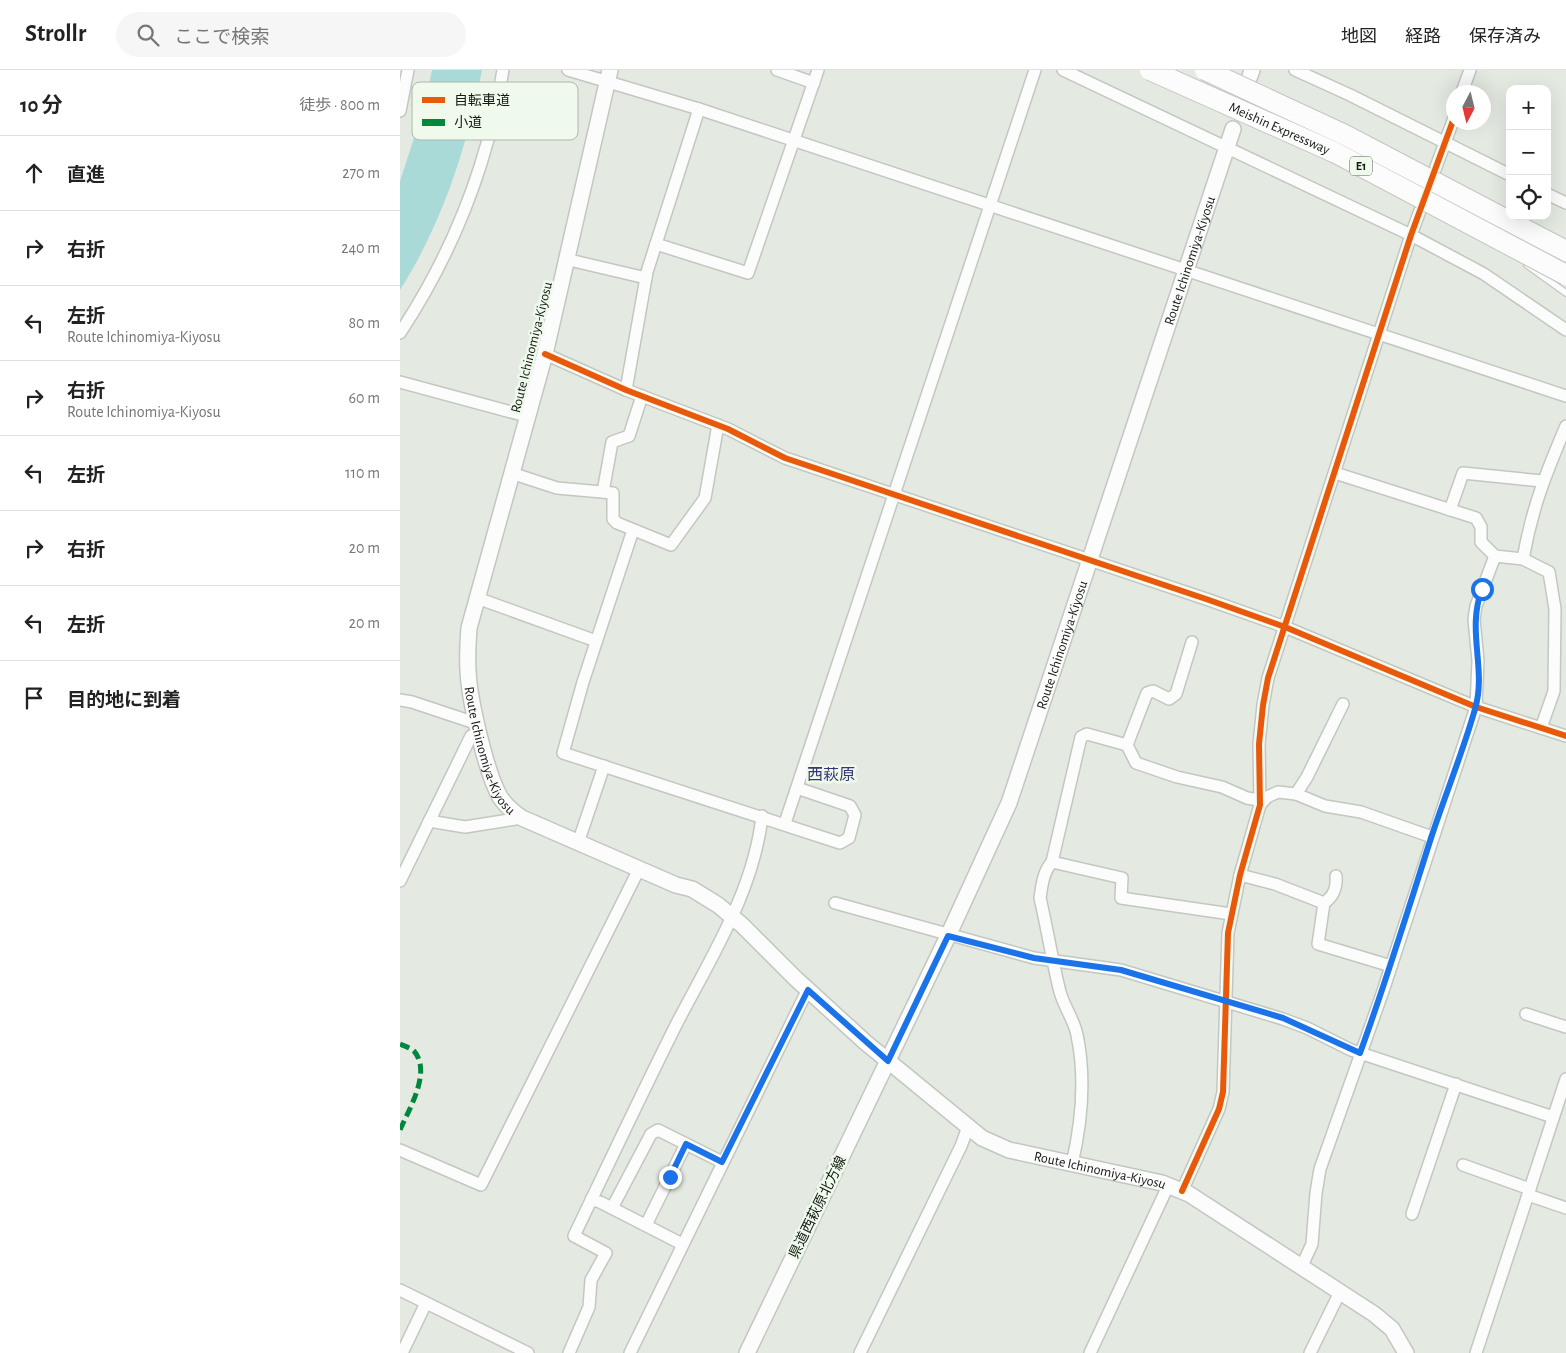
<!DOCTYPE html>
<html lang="ja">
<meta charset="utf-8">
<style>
body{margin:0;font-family:"Alegreya Sans","Noto Sans JP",sans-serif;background:#f6f6f6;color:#222}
.controls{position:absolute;right:15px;top:15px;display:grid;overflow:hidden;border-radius:10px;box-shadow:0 5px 20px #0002}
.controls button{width:45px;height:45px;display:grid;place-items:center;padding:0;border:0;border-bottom:1px solid #e0e0e0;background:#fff;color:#222;font:25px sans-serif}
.compass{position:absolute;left:1046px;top:15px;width:45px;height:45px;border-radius:50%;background:#fff;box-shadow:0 5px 20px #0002;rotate:187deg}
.stop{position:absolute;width:15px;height:15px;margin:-11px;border:4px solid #1a73e8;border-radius:50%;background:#fff}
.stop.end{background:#1a73e8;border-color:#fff;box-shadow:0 1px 5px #0008}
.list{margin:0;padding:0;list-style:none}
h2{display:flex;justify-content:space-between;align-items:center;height:65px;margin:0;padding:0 20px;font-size:21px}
h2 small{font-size:16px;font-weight:400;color:#767676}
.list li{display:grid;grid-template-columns:32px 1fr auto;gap:15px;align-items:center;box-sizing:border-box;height:75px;padding:0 20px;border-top:1px solid #e0e0e0}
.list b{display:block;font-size:19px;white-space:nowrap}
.list p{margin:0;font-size:16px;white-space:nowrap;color:#767676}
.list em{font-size:16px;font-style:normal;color:#767676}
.icon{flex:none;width:28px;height:28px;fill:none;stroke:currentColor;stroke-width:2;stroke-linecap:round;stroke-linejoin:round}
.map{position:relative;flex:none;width:1166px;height:1283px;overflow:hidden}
header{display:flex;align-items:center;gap:30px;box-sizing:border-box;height:70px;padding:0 25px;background:#fff;border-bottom:1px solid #e0e0e0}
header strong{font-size:24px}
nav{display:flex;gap:28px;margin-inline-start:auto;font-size:18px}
.search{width:350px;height:45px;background:#f6f6f6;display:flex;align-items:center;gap:12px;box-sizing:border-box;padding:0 18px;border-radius:28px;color:#767676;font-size:19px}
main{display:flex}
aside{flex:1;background:#fff}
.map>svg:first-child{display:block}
</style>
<header>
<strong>Strollr</strong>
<div class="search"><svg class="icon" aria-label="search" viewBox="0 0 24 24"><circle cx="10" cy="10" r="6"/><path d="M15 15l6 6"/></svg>ここで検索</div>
<nav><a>地図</a><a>経路</a><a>保存済み</a></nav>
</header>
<main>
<aside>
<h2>10 分<small>徒歩 · 800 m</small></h2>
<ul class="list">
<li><svg class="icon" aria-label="ahead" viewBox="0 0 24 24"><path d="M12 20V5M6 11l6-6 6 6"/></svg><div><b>直進</b></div><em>270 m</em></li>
<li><svg class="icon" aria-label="right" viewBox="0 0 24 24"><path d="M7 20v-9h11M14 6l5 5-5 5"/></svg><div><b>右折</b></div><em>240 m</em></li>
<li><svg class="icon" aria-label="left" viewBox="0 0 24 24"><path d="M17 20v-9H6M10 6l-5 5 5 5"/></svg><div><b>左折</b><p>Route Ichinomiya-Kiyosu</p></div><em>80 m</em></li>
<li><svg class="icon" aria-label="right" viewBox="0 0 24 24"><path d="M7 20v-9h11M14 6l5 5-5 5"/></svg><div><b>右折</b><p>Route Ichinomiya-Kiyosu</p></div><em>60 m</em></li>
<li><svg class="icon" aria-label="left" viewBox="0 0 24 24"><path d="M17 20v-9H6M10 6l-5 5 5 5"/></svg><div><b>左折</b></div><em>110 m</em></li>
<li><svg class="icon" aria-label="right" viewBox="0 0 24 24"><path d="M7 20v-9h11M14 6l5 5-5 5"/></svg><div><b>右折</b></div><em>20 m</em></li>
<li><svg class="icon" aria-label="left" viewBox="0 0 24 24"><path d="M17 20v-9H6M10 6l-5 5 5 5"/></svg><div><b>左折</b></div><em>20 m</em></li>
<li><svg class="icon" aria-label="arrive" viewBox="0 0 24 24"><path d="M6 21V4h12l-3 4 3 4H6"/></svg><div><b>目的地に到着</b></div></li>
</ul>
</aside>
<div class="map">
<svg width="1166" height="1283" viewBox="0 0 1166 1283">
<rect width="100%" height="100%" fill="#e4eae2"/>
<path fill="#aadad8" d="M32,0H82C67,77 42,154 0,220V111L26,31L16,28L17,26L26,28Z"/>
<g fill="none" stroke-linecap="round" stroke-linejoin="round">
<g stroke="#c2c7c1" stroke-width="8">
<path id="service" d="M1127,195L1166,223"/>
</g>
<g stroke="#c2c7c1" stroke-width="14">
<g id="minor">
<path d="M168,0L299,39L1166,326"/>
<path d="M377,0L414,13"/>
<path d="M663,0L1011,165L1084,204L1166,260"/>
<path d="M895,0L950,25L1110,105"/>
<path d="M1062,22L1070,0"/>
<path d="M0,41L8,0"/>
<path d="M1147,124L1166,133"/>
<path d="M256,174L348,203L418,0"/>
<path d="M165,189L246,208"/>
<path d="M0,263C52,184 88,94 103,0"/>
<path d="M145,284L226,320L328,359L385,388L809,530L885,557L1076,637L1166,666"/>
<path d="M0,312L126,346"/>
<path d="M226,320L247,202L299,39"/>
<path d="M111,403L157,418L213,423V449L217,453L271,475L305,428L318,355"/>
<path d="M935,403L1076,448L1081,457V472L1095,486L1123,489L1149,502L1155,539L1154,621L1141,658"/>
<path d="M203,422L212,372L229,366L242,326"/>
<path d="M1050,440L1063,403L1142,411"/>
<path d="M233,460L183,612L163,683L440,773L449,768L455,745L450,736L397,718"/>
<path d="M1123,489C1132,438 1146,403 1166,356"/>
<path d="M77,528L196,571"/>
<path d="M792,572L776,624L769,629L753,621L747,623L727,675L736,693L777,707L822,717L847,728L859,730"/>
<path d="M0,630L12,632L78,654"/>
<path d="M896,724L907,707L943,634"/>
<path d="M860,735L867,727L878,722L896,724L925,736L961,742L1032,767"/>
<path d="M29,751L65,757L122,748"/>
<path d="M385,753L635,0"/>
<path d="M178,773L204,696"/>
<path d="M652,792L722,808L721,828L831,844"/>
<path d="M840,805L875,814L924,833C934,826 937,818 936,806"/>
<path d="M0,811L71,666L80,662"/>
<path d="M435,833L634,888L721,900L883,949L907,958L951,980L1153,1047"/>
<path d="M924,833L918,874L991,896"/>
<path d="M1126,944L1166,957"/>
<path d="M0,1080L81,1115L239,799"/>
<path d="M672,1094C682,1051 686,1008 677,965C674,949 662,934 659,918C652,889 647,858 640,828C642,815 643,802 652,792L681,667L687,664L727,675"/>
<path d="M1063,1095L1130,1119"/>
<path d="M782,1121L819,1039L823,1022L828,863L840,805L860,735L859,674L863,635L868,608L1011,165L1054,48"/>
<path d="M1128,1125L1166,1138"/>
<path d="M191,1130L200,1132L282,1174"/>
<path d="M212,1138L251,1064L258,1060L322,1092"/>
<path d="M1012,1144L1056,1014"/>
<path d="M246,1155L286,1074"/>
<path d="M901,1198L912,1174L916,1123L920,1099L983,921L1076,637L1078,591L1074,549L1076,536L1095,486"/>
<path d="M0,1220L128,1283"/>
<path d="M2,1283L26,1233"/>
<path d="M169,1283L189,1237L191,1210L206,1183L174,1166C208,1095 241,1025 276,955C310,889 354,821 362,746"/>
<path d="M230,1283L408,919"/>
<path d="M460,1283L561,1076L568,1057"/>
<path d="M690,1283L768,1116"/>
<path d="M910,1283L940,1222"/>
<path d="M1076,1283L1166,1009"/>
</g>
</g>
<g stroke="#c2c7c1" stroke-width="18">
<g id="secondary">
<path id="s1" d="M210,0L145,284L69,558C68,572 67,586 68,600C69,629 86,702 100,727C106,736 113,742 122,748L276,815L292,819L318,835L342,855L395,908L465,972L582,1068L609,1080L762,1113L789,1124L974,1244L992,1259L1006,1283"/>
<path d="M850,6L852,0"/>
<path id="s2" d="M347,1283L548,866L609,733L833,59"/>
</g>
</g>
<use href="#service" stroke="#fbfcfb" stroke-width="5.5"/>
<use href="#minor" stroke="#fbfcfb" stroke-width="11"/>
<use href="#secondary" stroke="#fbfcfb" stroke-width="15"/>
<g stroke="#c2c7c1" stroke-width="22" stroke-linecap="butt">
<g id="motorway-bridge">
<path id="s3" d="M750,0L936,83L1166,205"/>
<path d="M805,0L945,65L1166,181"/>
</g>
</g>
<use href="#motorway-bridge" stroke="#fbfcfb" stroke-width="20"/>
<path stroke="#00873e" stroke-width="5" stroke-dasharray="10 5" stroke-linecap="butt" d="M0,974C4,976 11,978 14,981C32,1002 9,1039 0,1060"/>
<g stroke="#effaec" stroke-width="9">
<g id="cycleway">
<path d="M145,284L226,320L328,359L385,388L809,530L885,557L1076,637L1166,666"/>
<path d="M782,1121L819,1039L823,1022L828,863L840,805L860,735L859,674L863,635L868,608L1011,165L1054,48"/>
</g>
</g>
<use href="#cycleway" stroke="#e8590c" stroke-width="6"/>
</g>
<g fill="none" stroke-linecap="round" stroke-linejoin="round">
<path stroke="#1a73e8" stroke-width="6" d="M270,1107L286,1074L322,1092L408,920L488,991L548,866L634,888L721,900L883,948L960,983C986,912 1008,840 1031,768C1045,725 1063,682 1075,639C1087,599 1066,561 1082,519"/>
</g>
<g text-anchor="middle" stroke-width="5" stroke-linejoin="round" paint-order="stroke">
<rect fill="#effaec" stroke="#565c54" stroke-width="1" x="950" y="86.5" width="22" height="19" rx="4"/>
<g font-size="12" font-weight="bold" fill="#141813">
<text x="961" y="100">E1</text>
</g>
<g font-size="14" fill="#141813" stroke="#effaec">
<text dy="5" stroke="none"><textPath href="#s3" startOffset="142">Meishin Expressway</textPath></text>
<text dy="5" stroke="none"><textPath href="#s2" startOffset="1181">Route Ichinomiya-Kiyosu</textPath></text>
<text transform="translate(131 277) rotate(-76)" y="5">Route Ichinomiya-Kiyosu</text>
<text dy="5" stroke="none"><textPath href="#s2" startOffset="776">Route Ichinomiya-Kiyosu</textPath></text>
<text dy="5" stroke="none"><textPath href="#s1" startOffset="702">Route Ichinomiya-Kiyosu</textPath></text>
<text dy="5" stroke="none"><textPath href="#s1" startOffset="1470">Route Ichinomiya-Kiyosu</textPath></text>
<text transform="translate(417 1137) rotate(-64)" y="5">県道西萩原北方線</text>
</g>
<g font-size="16" fill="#373873" stroke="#effaec">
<text x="431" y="710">西萩原</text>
</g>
</g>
<rect x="12" y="12" width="166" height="58" rx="8" fill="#effaec" stroke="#adb6ab" stroke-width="1"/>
<rect x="22" y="27" width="23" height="6" fill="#e8590c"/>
<rect x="22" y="49" width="23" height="7" fill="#00873e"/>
<g font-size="14" fill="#141813">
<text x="54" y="35">自転車道</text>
<text x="54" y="57">小道</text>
</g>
</svg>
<div class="controls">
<button>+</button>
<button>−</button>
<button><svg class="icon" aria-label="locate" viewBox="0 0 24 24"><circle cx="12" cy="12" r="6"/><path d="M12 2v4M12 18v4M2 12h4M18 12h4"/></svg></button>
</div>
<svg class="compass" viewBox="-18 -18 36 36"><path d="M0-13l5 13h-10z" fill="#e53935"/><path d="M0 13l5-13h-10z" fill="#767676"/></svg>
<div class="stop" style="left:1082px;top:519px"></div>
<div class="stop end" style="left:270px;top:1107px"></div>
</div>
</main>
